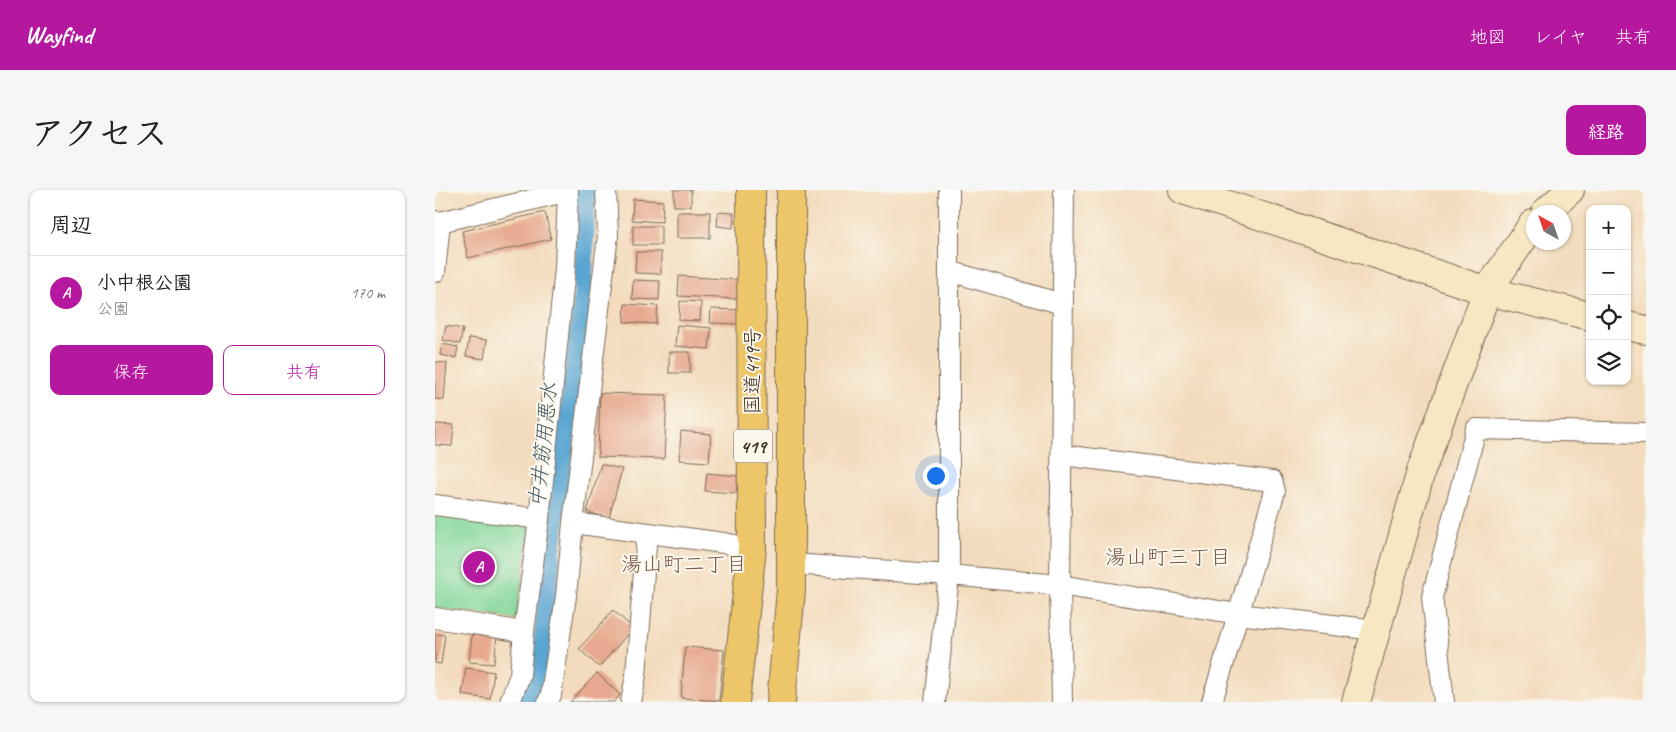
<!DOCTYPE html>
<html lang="ja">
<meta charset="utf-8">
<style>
body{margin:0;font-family:Caveat,"Klee One",sans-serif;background:#f6f6f6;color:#202124}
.controls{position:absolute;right:15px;top:15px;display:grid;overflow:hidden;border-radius:10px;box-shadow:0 1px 4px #0004}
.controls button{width:45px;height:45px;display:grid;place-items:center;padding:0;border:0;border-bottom:1px solid #e0e0e0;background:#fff;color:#202124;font:25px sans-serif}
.compass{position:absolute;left:1091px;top:15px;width:45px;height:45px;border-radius:50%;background:#fff;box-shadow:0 1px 4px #0004;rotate:320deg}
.you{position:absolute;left:500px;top:285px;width:18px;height:18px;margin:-12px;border:4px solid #fff;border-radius:50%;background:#1a73e8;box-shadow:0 0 0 8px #1a73e833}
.badge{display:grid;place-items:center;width:32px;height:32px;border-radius:50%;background:#b5179e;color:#fff;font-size:16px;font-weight:700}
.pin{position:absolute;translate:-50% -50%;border:2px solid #fff;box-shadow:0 1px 5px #0006}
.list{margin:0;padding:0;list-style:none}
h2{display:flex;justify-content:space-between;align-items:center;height:65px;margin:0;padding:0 20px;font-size:21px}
h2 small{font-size:16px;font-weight:400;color:#757577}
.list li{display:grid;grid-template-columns:32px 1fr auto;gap:15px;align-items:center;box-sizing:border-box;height:75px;padding:0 20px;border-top:1px solid #e0e0e0}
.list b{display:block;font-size:19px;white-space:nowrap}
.list p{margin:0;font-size:16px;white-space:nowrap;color:#757577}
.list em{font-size:16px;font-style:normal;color:#757577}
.actions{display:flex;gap:10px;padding:15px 20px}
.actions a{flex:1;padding:11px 0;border:1px solid #b5179e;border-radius:10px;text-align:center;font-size:18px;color:#b5179e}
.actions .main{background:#b5179e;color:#fff}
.icon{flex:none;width:28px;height:28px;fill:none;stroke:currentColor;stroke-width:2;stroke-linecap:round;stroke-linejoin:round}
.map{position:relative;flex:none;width:1211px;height:512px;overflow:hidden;border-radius:10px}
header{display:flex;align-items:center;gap:30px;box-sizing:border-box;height:70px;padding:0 25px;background:#b5179e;color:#fff}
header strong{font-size:24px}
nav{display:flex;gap:28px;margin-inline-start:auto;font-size:18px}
.intro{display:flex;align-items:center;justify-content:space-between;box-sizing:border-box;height:120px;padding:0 30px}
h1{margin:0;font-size:35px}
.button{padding:12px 22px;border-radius:10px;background:#b5179e;color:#fff;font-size:18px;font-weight:700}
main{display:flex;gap:30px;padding:0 30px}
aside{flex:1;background:#fff;border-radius:10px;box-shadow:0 1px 4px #0004}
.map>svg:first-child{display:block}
</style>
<header>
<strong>Wayfind</strong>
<nav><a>地図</a><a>レイヤ</a><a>共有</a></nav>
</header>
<div class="intro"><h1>アクセス</h1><a class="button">経路</a></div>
<main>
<aside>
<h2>周辺<small></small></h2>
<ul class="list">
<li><span class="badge">A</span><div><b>小中根公園</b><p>公園</p></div><em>170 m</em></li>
</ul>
<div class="actions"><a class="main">保存</a><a>共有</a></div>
</aside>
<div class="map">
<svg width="1211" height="512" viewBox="0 0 1211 512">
<rect width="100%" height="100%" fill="#fbf7ec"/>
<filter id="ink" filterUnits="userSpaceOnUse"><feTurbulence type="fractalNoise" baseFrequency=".02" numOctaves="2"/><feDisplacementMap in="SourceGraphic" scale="10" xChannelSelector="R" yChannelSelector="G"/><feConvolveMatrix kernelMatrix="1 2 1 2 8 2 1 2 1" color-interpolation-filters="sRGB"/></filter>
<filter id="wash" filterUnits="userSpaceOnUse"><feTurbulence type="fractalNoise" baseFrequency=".0096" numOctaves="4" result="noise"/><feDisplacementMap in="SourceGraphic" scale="20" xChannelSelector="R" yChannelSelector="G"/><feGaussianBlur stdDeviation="1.12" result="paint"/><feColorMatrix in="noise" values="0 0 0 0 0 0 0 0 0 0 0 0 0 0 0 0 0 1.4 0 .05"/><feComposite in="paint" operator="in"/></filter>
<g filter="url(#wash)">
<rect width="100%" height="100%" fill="#f3dcbd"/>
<path fill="#7fd69a" stroke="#5d805c" d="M0,323L95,336L81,429L0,418Z"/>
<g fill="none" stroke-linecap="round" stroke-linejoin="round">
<path stroke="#5aa6d3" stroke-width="19" d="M93,512L108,451L116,365L126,289L148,105L151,0"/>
</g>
<g id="blocks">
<g fill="#e7aa90">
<rect x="239" y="0" width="17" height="16"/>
<path d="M198,9L228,11L227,32L197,30Z"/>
<path d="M110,22L116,49L33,68L27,41Z"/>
<rect x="242" y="22" width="33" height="26"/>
<path d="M283,22L299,23L298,38L282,36Z"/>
<rect x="198" y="36" width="28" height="19"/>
<path d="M201,62H226V84L200,83Z"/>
<path d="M244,86L304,90L302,109L243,106Z"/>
<path d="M198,90L225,91L224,110L197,109Z"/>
<path d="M245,111L266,112L265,131L244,130Z"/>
<path d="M190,114L223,116L221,134L189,132Z"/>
<path d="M276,119L304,120L303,134L275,133Z"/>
<path d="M242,135L276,138L274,159L240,156Z"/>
<path d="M11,136L28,139L25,154L8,150Z"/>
<path d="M34,148L52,150L49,169L31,166Z"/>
<path d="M7,154L23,157L21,168L5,165Z"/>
<rect x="234" y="162" width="21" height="21"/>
<path d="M0,172L12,173L9,210L0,209Z"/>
<path d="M165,203L232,205L229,269L163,267Z"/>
<path d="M0,234L19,235L17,256L0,255Z"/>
<path d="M246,241L276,244L274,272L244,270Z"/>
<path d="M166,274L187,279L174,328L152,322Z"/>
<path d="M272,283L303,286L301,303L270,301Z"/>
<path d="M178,420L198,438L164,477L144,459Z"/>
<path d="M0,444L10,445L6,474L0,473Z"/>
<path d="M37,444L62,446L59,474L34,472Z"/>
<path d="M250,457L289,460L284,511L246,508Z"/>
<path d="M31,478L59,482L55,509L27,505Z"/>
<path d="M162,483L185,505L179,512H135Z"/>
</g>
</g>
</g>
<g filter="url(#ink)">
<use href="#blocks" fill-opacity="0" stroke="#7b6856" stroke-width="1"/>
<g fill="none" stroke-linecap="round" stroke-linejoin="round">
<g stroke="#7b6856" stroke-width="22">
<g id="street">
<path d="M0,31L5,32L133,1"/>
<path d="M514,81L627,114"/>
<path d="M0,82L5,32"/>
<path d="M627,265L837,291L840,301L777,512"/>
<path d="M0,315L104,329"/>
<path d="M138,333L289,353L317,358"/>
<path d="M357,374L514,385L625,395L803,424L941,440"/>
<path d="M0,428L89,442"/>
<path d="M75,512L85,485L89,442L104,329L130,79L133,0"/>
<path d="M113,512L116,505L131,406L138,333L173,45L171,0"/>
<path d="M196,512L201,485L212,343"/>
<path d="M500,512L514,385V0"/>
<path d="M627,512L625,395L629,0"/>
<path d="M1009,512L997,407L1041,239L1211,243"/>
</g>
</g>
<g stroke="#7b6856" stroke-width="30">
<g id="secondary">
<path d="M748,0L1052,101L1155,126"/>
<path d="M1111,22L1135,0"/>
<path d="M1192,136L1211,140"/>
<path d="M921,512L986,281L1052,101L1098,34"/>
</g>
</g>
<g stroke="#7b6856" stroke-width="30">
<g id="highway">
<path d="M300,512L317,358L316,0"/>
<path d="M346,512L356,400V0"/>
</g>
</g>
<use href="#street" stroke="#fff" stroke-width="20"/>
<use href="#secondary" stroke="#f7e8c3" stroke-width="28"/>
<use href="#highway" stroke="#ecc669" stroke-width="28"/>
</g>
</g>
<g text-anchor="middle" stroke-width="4" stroke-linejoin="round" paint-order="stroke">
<rect fill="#fbf7ec" stroke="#75685c" stroke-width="1" x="299" y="239.5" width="38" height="33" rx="4"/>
<g font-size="19" font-weight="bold" fill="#3b2a1e">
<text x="318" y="263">419</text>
</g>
<g font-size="20" fill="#3b2a1e" stroke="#fbf7ec">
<text transform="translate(317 181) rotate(-90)" y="7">国道419号</text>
</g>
<g font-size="21" font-style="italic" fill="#475c66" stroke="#fbf7ec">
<text transform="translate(108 255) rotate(-84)" y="7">中井筋用悪水</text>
</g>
<g font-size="21" fill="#775746" stroke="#fbf7ec">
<text x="733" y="374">湯山町三丁目</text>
<text x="249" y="381">湯山町二丁目</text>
</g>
</g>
</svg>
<div class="controls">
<button>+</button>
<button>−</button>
<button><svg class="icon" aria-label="locate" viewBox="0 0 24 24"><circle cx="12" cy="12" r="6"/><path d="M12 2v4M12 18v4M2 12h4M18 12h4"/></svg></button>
<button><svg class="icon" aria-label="layers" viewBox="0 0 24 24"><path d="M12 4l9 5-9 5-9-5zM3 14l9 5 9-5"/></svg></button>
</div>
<svg class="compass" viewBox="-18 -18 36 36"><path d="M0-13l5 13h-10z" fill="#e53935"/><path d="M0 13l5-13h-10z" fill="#757577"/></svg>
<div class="you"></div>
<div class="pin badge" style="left:44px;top:377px">A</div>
</div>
</main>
